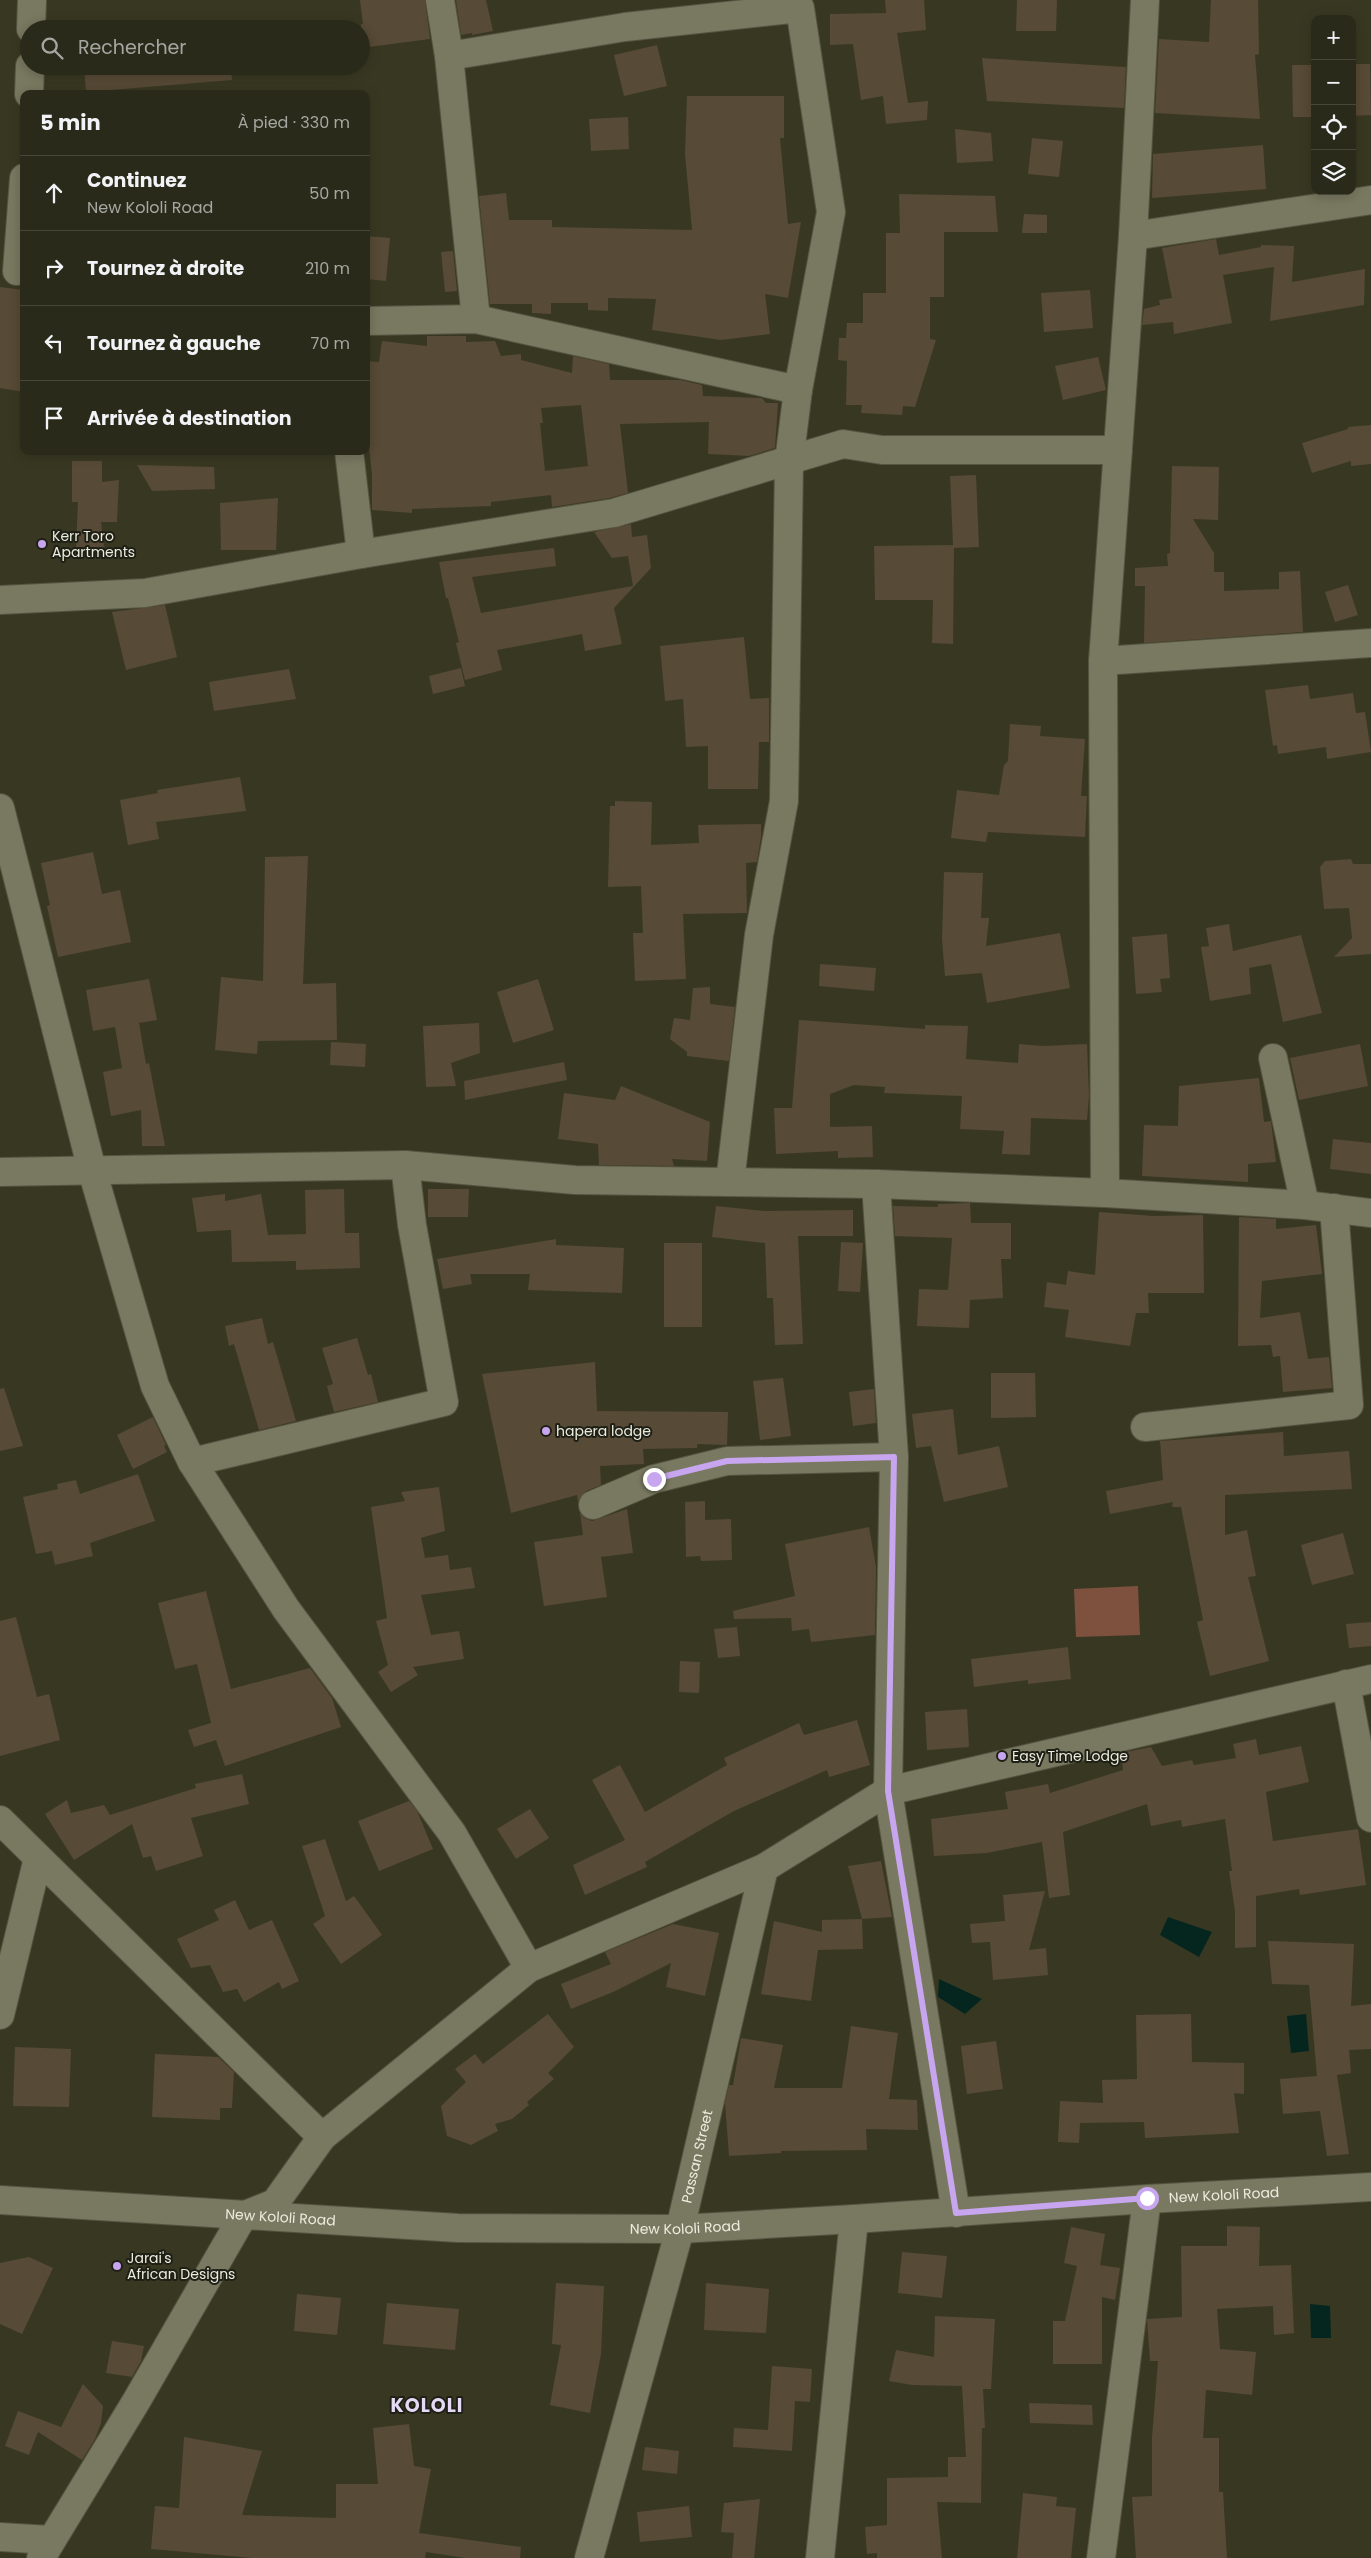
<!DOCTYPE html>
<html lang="fr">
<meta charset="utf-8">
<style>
body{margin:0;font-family:Poppins,sans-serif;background:#363627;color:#f1f3f6}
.controls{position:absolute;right:15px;top:15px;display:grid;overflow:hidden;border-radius:10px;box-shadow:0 2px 12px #0003}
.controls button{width:45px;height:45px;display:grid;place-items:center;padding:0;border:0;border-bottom:1px solid #464639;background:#2a2a1a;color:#f1f3f6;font:25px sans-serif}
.stop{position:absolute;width:15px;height:15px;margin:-11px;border:4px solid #c7a6ef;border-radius:50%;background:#fff}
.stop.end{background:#c7a6ef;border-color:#fff;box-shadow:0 1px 5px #0008}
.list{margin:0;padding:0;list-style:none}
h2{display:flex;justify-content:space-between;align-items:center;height:65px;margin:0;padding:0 20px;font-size:21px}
h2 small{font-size:16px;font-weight:400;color:#a5a7a2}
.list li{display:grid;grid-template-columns:32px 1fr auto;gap:15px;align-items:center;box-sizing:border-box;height:75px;padding:0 20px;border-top:1px solid #464639}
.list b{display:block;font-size:19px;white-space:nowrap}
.list p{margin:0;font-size:16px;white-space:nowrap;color:#a5a7a2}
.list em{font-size:16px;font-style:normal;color:#a5a7a2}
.icon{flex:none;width:28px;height:28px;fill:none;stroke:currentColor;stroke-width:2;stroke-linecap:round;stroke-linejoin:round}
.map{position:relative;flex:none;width:1371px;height:2558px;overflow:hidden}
.search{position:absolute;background:#2a2a1a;box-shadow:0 2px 12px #0003;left:20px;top:20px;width:350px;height:55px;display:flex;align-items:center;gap:12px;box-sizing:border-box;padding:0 18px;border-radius:28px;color:#a5a7a2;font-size:19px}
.panel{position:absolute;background:#2a2a1a;box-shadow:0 2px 12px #0003;left:20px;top:90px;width:350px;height:365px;border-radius:10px}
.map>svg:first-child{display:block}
</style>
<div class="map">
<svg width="1371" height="2558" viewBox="0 0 1371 2558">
<rect width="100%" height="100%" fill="#383822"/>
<path fill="#7e513f" d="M1138,1586L1140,1635L1076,1637L1074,1589Z"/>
<g fill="#05261f">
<path d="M1168,1917L1212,1932L1199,1957L1160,1935Z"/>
<path d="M939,1979L982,1999L965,2014L938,1997Z"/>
<path d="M1306,2014L1309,2051L1291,2053L1287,2016Z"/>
<path d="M1310,2304L1330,2306L1331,2338H1311Z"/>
</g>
<g fill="#574a36" fill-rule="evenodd">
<path d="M360,0H425L430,39L361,48V24H363Z"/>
<path d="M456,0H486L493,31L472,35V33L461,35Z"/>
<path d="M885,0H924L926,30L897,33L908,103L928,101L927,120L886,124L883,96L861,100L853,44L830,45V14L886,13Z"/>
<path d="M1017,0H1057L1056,31H1016Z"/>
<path d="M1211,0H1258L1259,54L1255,55L1260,119L1155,113L1159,39L1209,42Z"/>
<path d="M657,45L667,86L624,96L614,55Z"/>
<path d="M982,58L1126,67L1124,108L987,101Z"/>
<path d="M1352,64H1370L1371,115L1352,116Z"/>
<path d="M1292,65H1315V117H1293Z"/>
<path d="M84,66H231L232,80L86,92Z"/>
<path d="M687,96H784V138H780L788,224L801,222L788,298L765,294L770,334L721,340L652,330L656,299L608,298V311L588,310V303H551V314L532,313V304H490L479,196L506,193L509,220H552V227L692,230L685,154Z"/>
<path d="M628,117L629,149L591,151L589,119Z"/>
<path d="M955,129L991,133L993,161L957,163Z"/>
<path d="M1032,138L1063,141L1059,177L1028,174Z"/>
<path d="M1263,145L1266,189L1152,198L1153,154Z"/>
<path d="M899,194L995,196L998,232H944V297H930V339L936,340L915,407L903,406L902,415L861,413L862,405H846L847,361L838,360L839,338H846L847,323H863V293H886V233H900Z"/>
<path d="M1024,214L1047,215V233H1022Z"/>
<path d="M366,236L390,238L386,281L366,279Z"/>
<path d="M1216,239L1219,255L1261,247V245L1294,246L1292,282L1365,269L1364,305L1270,321L1274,267L1223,275L1232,323L1174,334L1173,322L1142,325L1144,309L1160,305L1159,300L1172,298L1162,248Z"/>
<path d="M453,251L457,291L445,292L441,252Z"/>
<path d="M0,287L24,290V392L0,388Z"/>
<path d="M1090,290L1093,328L1044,332L1041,293Z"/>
<path d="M427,336H466V342L495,341L501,356L521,354V360L572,373L573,356L609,364L610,380H680L702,385L703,396L762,398L766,403H778L775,448L749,456L708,454L709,422L620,424L628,493L610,498L552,507L551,495L491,502V506L412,509V513L372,510V475L366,417V361L379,362L382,341L427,346ZM581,405L588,466L545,471L540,423H543L541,408Z"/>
<path d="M1098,357L1106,390L1063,400L1055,366Z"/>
<path d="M1371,425V464L1351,466V461L1312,473L1302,443L1348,429V427Z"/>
<path d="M72,461H102V482L119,480L117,522H101L104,547H76L78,502H72Z"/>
<path d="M137,465L214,467L215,489L152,491Z"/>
<path d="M1172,466L1219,467L1218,520L1193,519L1214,553V572H1224V591L1279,589V572L1300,571L1303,632L1144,643L1145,586H1135V568L1168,566L1167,554L1170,553Z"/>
<path d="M976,475L979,547L954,548L953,644L932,643L933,600H875L874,546L953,545L950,476Z"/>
<path d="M278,498L276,550H221L220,503Z"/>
<path d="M631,524L632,537L647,535L651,568L614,608L622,644L585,651L582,634L497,650L502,670L465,680L456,643L459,642L448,598H446L439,562L554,548L556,566L472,577L481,613L633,586L628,556L612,558L594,532Z"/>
<path d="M1348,585L1358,615L1335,622L1325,592Z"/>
<path d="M165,605L177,657L126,670L112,612Z"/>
<path d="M744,637L750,699L769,698V742H759L758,789H708V746L686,747L683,699L665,701L660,646Z"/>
<path d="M461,668L465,686L433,694L429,676Z"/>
<path d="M289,669L296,699L214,711L209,682Z"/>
<path d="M1308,685L1310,699L1353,693L1356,713L1365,712L1371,752L1327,759L1326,747L1278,754L1277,745L1273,746L1265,690Z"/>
<path d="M1010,724L1041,726L1040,736L1085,739L1081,796H1087L1085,837L988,832L986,842L951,838L957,790L999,795L1004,765L1008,761Z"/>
<path d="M240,777L246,811L156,822L159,839L128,845L120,800L158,793L157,790Z"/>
<path d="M615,801L652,802L651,845L699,843L698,825L761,824V837L757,862L746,863L747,913L683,914L686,979L635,981L633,933H643L641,886L608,887L610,806H615Z"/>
<path d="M93,852L102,894L120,890L131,942L58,957L47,906L50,905L41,863Z"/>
<path d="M308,856L303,984L336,983L337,1040L258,1041L257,1054L215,1050L221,977L263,981L265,857Z"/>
<path d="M1351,859L1353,864H1371V954L1334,957L1352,938L1349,908L1324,909L1320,867L1325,861Z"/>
<path d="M944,872L983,873L981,918H989L986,946L1060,933L1070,988L987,1003L982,973L945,976L942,939Z"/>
<path d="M1229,924L1233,951L1301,935L1322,1013L1283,1022L1271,964L1249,968L1251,994L1210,1001L1201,947L1209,946L1206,928Z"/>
<path d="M1167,934L1170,978L1160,979L1162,992L1136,994L1132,937Z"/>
<path d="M820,964L876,968L874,991L819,986Z"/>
<path d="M149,979L157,1020L139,1023L146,1064L149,1063L165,1146H142L141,1110L111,1116L103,1072L122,1068L115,1027L93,1031L86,990Z"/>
<path d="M538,979L554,1030L513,1043L497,992Z"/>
<path d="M710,987V1004L735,1007L729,1061L687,1056V1052L670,1039L674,1018L690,1020L693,988Z"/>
<path d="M799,1020L925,1029V1025L968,1026L966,1059L1018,1063L1019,1044L1043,1046L1087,1044L1089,1096L1087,1120L1031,1118L1030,1155L1002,1154L1004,1131L960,1129L962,1096L884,1093L885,1087L854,1085L830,1094V1127L872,1126L873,1157L838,1158V1151L776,1154L774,1108H792Z"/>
<path d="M479,1023L480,1053L451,1063L456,1086L426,1087L423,1026Z"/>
<path d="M331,1042L366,1044L365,1067L330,1065Z"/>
<path d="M1360,1044L1368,1086L1299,1100L1290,1058Z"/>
<path d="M564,1062L567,1080L465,1100L464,1081Z"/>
<path d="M1259,1078L1264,1122L1271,1121L1276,1162L1248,1164V1182L1142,1176L1144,1125L1178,1126L1179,1086Z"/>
<path d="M621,1086L710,1122L707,1161L672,1159L674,1166L599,1165L598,1144L558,1139L564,1093L615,1100Z"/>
<path d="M1333,1139L1371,1143V1174L1330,1169Z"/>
<path d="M344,1189L345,1233H359L360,1268L296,1270V1261L232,1262L231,1230L197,1232L192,1198L225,1194V1201L261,1194L268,1235L306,1234L305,1190Z"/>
<path d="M428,1189H469L468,1217H428Z"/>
<path d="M970,1203L971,1223H1011V1259H1001L1003,1298L970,1300L969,1328L917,1326L919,1289L948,1290L952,1238L895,1236L893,1206L938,1207V1204Z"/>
<path d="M716,1206L764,1211L853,1210V1236H798L803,1344L775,1345L773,1298H767L765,1243L712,1237Z"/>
<path d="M1099,1212L1154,1216L1203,1215L1204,1293H1148L1149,1313H1136L1130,1346L1065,1337L1069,1310L1044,1307L1047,1282L1066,1285L1068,1271L1095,1275Z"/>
<path d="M1239,1217L1276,1219V1229L1316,1225L1322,1274L1262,1281L1260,1318L1300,1312L1308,1359L1329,1357L1332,1388L1283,1392L1280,1356L1273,1357L1271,1345L1238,1346Z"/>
<path d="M556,1239V1245L624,1248L622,1293L528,1290L530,1274H470L472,1284L443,1289L437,1259Z"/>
<path d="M841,1242L863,1243L860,1292L838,1291Z"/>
<rect x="664" y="1243" width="38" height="84"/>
<path d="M262,1318L268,1344L273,1342L296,1421L259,1430L234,1344L229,1346L225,1326Z"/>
<path d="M357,1338L368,1375L371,1374L378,1402L334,1412L327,1386L333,1384L322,1348Z"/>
<path d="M595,1362L597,1411L728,1412L727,1445L697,1444V1448L643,1449L644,1464L600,1466L601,1485L586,1491L578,1502L577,1495L511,1513L482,1374Z"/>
<path d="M991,1373H1035L1036,1417L991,1418Z"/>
<path d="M783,1378L791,1436L760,1440L753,1381Z"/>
<path d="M4,1388L23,1446L0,1451V1389Z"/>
<path d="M874,1389L876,1423L853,1426L849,1392Z"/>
<path d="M953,1409L958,1455L999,1446L1008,1487L944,1502L931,1446L916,1448L912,1414Z"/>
<path d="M153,1417L166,1445L164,1446L167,1452L133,1469L117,1435Z"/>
<path d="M1283,1432L1284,1456L1349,1451L1352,1489L1225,1495V1535L1247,1530L1256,1576L1248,1577L1269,1661L1210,1676L1197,1622L1203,1620L1181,1507H1172L1173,1502L1110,1514L1106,1491L1163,1480L1160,1441Z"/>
<path d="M138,1474L155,1521L90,1543L93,1556L55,1565L52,1551L36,1554L23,1497L58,1489L57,1484L76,1480L80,1494Z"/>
<path d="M439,1487L445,1531L421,1538L425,1558L448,1555L450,1570L471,1567L475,1588L421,1595L431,1635L459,1631L464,1659L413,1667L418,1675L391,1692L378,1672L388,1665L376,1621L387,1618L371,1507L405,1501L401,1492Z"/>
<path d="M705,1501V1520L731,1519L732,1560L701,1561L700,1556L686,1557L685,1502Z"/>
<path d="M627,1509L633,1553L601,1557L607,1597L544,1606L534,1542L583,1535L580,1512L584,1518L592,1521Z"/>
<path d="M869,1527L876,1567L875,1635L811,1642L809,1629L792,1631L791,1618L734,1619L733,1611L795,1596L785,1544Z"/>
<path d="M1343,1533L1354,1574L1312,1585L1301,1545Z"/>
<path d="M206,1591L231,1689L310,1668L332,1698L341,1727L225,1766L216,1740L194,1747L188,1730L211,1723L197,1664L175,1669L158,1603Z"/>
<path d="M16,1617L37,1697L49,1694L60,1740L0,1756V1621Z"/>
<path d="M1371,1622V1646L1349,1648L1346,1624Z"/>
<path d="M737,1627L740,1656L718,1658L714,1629Z"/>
<path d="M1068,1647L1071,1679L1028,1684V1680L974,1687L971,1659Z"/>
<path d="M680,1661L700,1662L699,1693L679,1692Z"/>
<path d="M967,1709L969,1747L927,1750L925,1712Z"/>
<path d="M857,1720L870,1765L829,1777L827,1770L734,1811L645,1862L647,1867L585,1895L573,1865L625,1840L592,1780L620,1765L645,1812L727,1765L724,1758L799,1723L804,1735Z"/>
<path d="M1256,1739L1259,1755L1301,1746L1309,1782L1266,1792L1273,1841L1358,1829L1366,1885L1300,1895L1299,1889L1256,1896V1947L1235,1948V1911L1229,1871H1232L1225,1819L1182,1827L1181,1820L1151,1826L1147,1804L1063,1832L1070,1895L1049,1898L1042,1842L987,1853L934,1856L931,1819L1008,1809L1005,1792L1048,1784L1050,1793L1123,1770L1121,1753L1151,1747L1162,1766L1192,1760L1194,1765L1236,1758L1233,1744Z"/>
<path d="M242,1774L249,1804L191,1818L203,1856L156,1871L151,1856L143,1858L132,1824L74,1860L45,1814L67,1800L71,1813L104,1805L110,1815L196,1788L195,1784Z"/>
<path d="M409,1801L417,1811L433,1849L379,1871L358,1821Z"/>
<path d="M530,1809L549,1838L516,1859L497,1829Z"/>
<path d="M325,1839L346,1901L354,1896L382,1935L341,1964L313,1924L325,1916L302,1846Z"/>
<path d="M881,1861L892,1917L862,1919L848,1866Z"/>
<path d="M1045,1891L1029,1950L1046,1948L1048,1975L993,1980L990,1942L972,1943L970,1924L1005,1921L1003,1895Z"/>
<path d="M235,1900L249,1930L272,1920L299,1981L282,1989L279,1982L244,2002L237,1989L223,1992L210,1965L191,1968L177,1939L219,1920L214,1910Z"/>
<path d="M862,1919L863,1949L818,1950L811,2001L761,1994L774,1921L822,1932V1920Z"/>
<path d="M673,1924L719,1933L705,1996L666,1987L671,1963L613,1992L571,2009L561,1984L611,1964L605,1952Z"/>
<path d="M1268,1941L1354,1944L1351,2006L1371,2004V2049L1349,2050L1351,2073L1337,2075L1349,2154L1327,2156L1320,2111L1283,2114L1280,2079L1317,2076L1309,1985L1272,1984Z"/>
<path d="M548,2014L574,2047L548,2073L554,2079L527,2102L529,2105L512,2119L495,2124L498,2131L471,2145L447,2136L441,2106L466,2082L455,2069L475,2054L483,2064Z"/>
<path d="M1191,2014L1192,2062L1244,2063V2094L1234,2093L1239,2133L1145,2138L1144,2122L1080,2123L1079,2143L1058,2142L1060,2101L1103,2103L1102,2080L1137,2079L1136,2015Z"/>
<path d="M851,2026L898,2033L889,2099L917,2100L918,2130L866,2129L867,2150L781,2151V2153L729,2156L725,2103L729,2085H733L741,2038L783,2045L774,2088H842Z"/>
<path d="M996,2041L1003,2089L967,2094L961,2046Z"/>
<path d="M15,2047L71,2049L69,2107L13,2106Z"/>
<path d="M155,2054L218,2057L234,2072L232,2108H220V2120L152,2117Z"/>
<path d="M1227,2226L1260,2227L1259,2266L1291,2265L1294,2333L1274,2335L1273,2306L1217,2309L1220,2349L1256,2352L1252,2395L1206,2390L1203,2438H1219V2492H1223L1227,2558H1136L1132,2497L1152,2496V2437L1158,2361H1150L1147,2319L1182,2317L1181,2246H1227Z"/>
<path d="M1071,2227L1105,2234L1100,2265L1120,2268L1115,2300L1102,2297V2364H1053V2321H1065L1077,2266L1064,2263Z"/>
<path d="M902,2252L947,2256L942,2298L898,2293Z"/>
<path d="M29,2257L53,2268L22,2334L0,2324V2263Z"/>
<path d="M556,2283L604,2286L601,2354L590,2413L550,2405L561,2345L552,2344Z"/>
<path d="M706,2283L769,2289L766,2333L704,2330Z"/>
<path d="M297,2294L341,2298L337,2335L294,2331Z"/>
<path d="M387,2303L459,2309L455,2350L383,2344Z"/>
<path d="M935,2316L995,2319L991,2389H983L985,2428H982L981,2503L937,2502L942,2558H877V2553L867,2554L865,2527L887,2525V2478L948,2477V2457H966L962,2386L912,2385L889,2381L896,2350L934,2357Z"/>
<path d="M112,2341L144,2346L141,2361L132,2377L106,2373Z"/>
<path d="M772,2366L812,2369L810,2402L795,2401L792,2451L733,2447L734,2428L768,2430Z"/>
<path d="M83,2384L103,2406L101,2423L95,2439L82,2460L38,2432L29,2455L5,2446L18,2411L61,2427Z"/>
<path d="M1029,2403L1092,2405L1093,2425L1030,2423Z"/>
<path d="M409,2424L414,2466L431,2469L419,2533L521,2547L520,2558H465L426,2552L425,2558H252L151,2549L155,2506L179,2508L184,2437L262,2451L242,2515L336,2518V2484H378L373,2428Z"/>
<path d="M645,2447L679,2451L677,2474L642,2470Z"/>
<path d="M1023,2493L1057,2497L1056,2506L1076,2508L1071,2558H1017Z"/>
<path d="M760,2499L754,2558H732L734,2533L721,2532L724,2503Z"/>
<path d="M689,2506L692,2537L640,2542L637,2512Z"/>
</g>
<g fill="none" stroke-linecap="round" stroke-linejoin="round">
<g stroke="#545441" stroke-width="30">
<g id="minor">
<path d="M440,0L449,56L476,319"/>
<path d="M31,29L32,0"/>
<path d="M449,56L625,27L800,8L831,212L798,390L789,462L784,801L759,935L730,1182"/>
<path d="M29,94L30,66"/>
<path d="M1133,236L1371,200"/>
<path d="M17,271L24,178"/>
<path d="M366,321L476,319L798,390"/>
<path d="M349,451L361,554"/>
<path d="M0,600L145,593L361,554L614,513L843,444L882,450H1118"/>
<path d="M1103,661L1371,643"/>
<path d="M0,808L92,1170L155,1386L192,1462L286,1609L452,1833L529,1968"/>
<path d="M1273,1058L1305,1205"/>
<path d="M0,1172L405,1165L575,1180L876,1184L1105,1193L1305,1205L1371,1213"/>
<path d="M876,1184L894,1457L888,1791L956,2213"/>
<path d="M1105,1193L1103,661L1133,236L1145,0"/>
<path d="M1145,1427L1349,1405L1334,1208"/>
<path d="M192,1462L444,1402L412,1225L405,1165"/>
<path d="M593,1505L654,1479L727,1461L894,1457"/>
<path d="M1346,1684L1371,1818"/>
<path d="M0,1820L322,2137"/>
<path d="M0,2015L38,1858"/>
<path id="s1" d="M0,2200L458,2228L680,2229L854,2219L1147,2199L1371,2187"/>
<path d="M0,2537L50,2540"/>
<path d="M41,2558L137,2400L243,2216L275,2203L322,2137L529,1968L764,1868L888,1791L1371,1679"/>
<path id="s2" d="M589,2558L680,2229L764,1868"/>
<path d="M820,2558L854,2219"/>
<path d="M1101,2558L1147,2199"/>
</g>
</g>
<use href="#minor" stroke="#797961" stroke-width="28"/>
</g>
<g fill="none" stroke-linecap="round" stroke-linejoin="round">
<path stroke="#c7a6ef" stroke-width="6" d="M654,1479L727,1461L894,1457L888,1791L956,2213L1147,2198"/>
</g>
<g fill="#c7a6ef" stroke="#1e1f15" stroke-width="2">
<circle cx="42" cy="544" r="5"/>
<circle cx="546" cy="1431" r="5"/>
<circle cx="1002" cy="1756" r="5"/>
<circle cx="117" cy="2266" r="5"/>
</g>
<g text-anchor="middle" stroke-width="4" stroke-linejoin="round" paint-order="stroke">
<g font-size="14" fill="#ebecde" stroke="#1e1f15" text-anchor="start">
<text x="52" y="541">Kerr Toro<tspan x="52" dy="16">Apartments</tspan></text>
<text x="556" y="1436">hapera lodge</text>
<text x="1012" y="1761">Easy Time Lodge</text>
<text x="127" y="2263">Jarai's<tspan x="127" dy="16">African Designs</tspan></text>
</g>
<g font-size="14" fill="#ebecde" stroke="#1e1f15">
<text dy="5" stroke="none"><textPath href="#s2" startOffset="416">Passan Street</textPath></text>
<text dy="5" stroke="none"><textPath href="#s1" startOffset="1226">New Kololi Road</textPath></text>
<text dy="5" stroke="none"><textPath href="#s1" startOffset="281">New Kololi Road</textPath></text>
<text dy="5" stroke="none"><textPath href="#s1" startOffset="686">New Kololi Road</textPath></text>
</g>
<g font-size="19" font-weight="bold" letter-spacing="1" fill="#e5d9f5" stroke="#1e1f15">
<text x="427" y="2412">KOLOLI</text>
</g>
</g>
</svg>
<div class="controls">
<button>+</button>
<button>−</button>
<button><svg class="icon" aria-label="locate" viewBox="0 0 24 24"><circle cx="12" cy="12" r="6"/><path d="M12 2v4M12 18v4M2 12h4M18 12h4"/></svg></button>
<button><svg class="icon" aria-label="layers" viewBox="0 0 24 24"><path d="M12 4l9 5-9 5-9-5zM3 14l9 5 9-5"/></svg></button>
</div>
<div class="stop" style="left:1147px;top:2198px"></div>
<div class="stop end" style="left:654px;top:1479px"></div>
<div class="search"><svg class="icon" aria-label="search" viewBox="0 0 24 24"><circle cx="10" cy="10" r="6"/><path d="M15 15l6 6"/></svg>Rechercher</div>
<section class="panel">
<h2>5 min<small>À pied · 330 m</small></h2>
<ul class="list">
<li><svg class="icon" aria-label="ahead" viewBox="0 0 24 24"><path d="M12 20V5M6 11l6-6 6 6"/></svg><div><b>Continuez</b><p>New Kololi Road</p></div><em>50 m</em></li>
<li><svg class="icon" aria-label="right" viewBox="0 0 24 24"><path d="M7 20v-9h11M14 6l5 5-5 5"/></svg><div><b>Tournez à droite</b></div><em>210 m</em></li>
<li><svg class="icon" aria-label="left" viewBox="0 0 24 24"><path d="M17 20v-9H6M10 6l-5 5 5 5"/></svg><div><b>Tournez à gauche</b></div><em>70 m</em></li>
<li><svg class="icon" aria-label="arrive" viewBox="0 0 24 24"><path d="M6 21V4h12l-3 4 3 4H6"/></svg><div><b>Arrivée à destination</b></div></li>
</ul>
</section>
</div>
